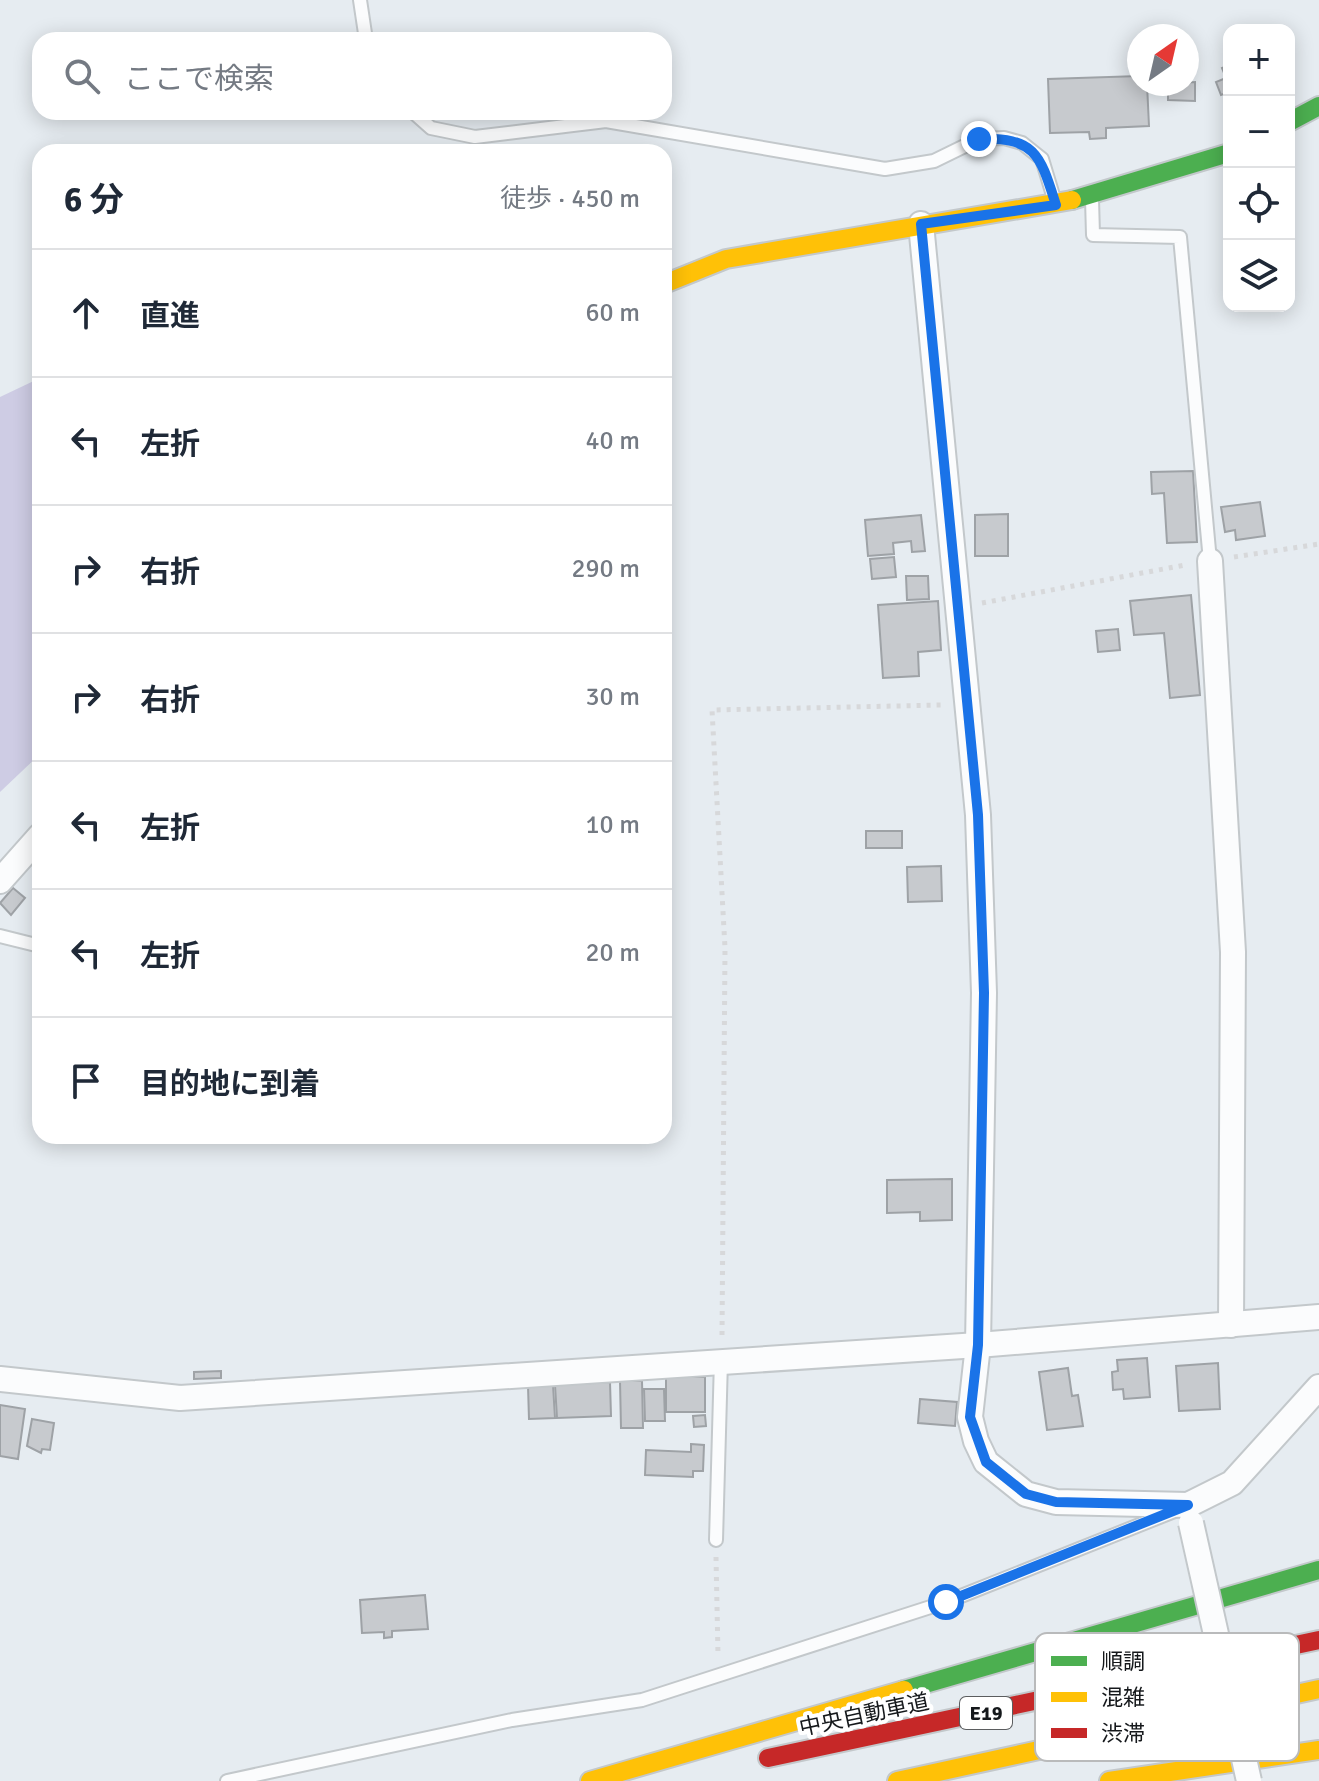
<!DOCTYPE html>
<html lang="ja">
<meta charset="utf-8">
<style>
body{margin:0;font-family:Signika,"Noto Sans JP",sans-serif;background:#f2f2f3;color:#1f2937}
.controls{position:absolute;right:24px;top:24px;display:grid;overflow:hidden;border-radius:16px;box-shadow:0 4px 20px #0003}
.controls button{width:72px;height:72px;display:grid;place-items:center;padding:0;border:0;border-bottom:2px solid #e0e1e3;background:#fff;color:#1f2937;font:40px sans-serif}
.compass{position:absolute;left:1127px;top:24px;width:72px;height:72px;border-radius:50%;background:#fff;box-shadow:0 4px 20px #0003;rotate:34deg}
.stop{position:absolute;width:24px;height:24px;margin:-18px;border:6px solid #1a73e8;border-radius:50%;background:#fff}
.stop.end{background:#1a73e8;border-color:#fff;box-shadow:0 2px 8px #0008}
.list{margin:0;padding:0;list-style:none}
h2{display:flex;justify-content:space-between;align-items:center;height:104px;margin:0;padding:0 32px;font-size:34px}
h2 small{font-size:26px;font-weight:400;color:#747a83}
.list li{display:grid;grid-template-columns:52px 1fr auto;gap:24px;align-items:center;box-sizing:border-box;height:128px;padding:0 32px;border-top:2px solid #e0e1e3}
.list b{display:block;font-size:30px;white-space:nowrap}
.list em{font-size:26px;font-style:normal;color:#747a83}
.icon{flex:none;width:44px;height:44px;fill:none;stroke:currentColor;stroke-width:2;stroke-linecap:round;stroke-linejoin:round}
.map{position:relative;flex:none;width:1319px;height:1781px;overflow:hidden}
.search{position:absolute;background:#fff;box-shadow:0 4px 20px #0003;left:32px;top:32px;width:640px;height:88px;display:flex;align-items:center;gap:20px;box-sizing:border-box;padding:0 28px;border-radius:24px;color:#747a83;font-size:30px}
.panel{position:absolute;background:#fff;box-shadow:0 4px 20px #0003;left:32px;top:144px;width:640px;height:1000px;border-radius:24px}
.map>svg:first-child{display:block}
</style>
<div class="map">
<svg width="1319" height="1781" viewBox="0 0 1319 1781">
<rect width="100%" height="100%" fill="#e6ecf1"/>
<path fill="#cecce4" d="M40,378V754L0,792V397Z"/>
<g fill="#c7cace" stroke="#9ea2a6" stroke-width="2">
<path d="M1229,65V92L1221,95L1216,82L1226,78L1222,68Z"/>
<path d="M1139,76V84H1147L1149,126L1106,128V138L1090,139L1089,132L1050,133L1048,79Z"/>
<path d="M1195,82V101L1168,100V84Z"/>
<path d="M1193,471L1197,542L1167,543L1164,493L1152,494L1151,472Z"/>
<path d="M1260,502L1265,536L1236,540L1235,530L1225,532L1221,507Z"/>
<path d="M1008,514V556H975V515Z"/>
<path d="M921,515L925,551L912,552L911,541L893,543L894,554L868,556L865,520Z"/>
<path d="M894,557L896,577L872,579L870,559Z"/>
<path d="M906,576H928L929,599L907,600Z"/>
<path d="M1191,595L1200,695L1170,698L1164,633L1134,635L1130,601Z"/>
<path d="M938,601L941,650L918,652L919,676L883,678L878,605Z"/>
<path d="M1118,629L1120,650L1098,652L1096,631Z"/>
<rect x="866" y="831" width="36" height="17"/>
<path d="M941,866L942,901L908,902L907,867Z"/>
<path d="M13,888L25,898L11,915L0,903Z"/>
<path d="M952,1179V1220L920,1221V1212L887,1213V1180Z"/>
<path d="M1147,1358L1150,1397L1124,1399L1123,1389L1113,1390L1112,1372L1118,1371L1117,1360Z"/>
<path d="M1218,1363L1220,1409L1179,1411L1176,1366Z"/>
<path d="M1068,1368L1072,1396L1078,1395L1083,1426L1047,1430L1039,1372Z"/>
<path d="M221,1371V1378L194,1379V1372Z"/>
<rect x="666" y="1377" width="39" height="35"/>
<path d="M620,1381H642L643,1428H621Z"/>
<path d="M610,1382L611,1416L557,1418L555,1385Z"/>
<path d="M553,1385L555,1418L529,1419L528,1386Z"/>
<path d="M644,1389H664L665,1421H645Z"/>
<path d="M920,1399L957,1402L955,1426L918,1423Z"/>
<path d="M0,1405L25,1409L18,1459L0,1456Z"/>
<path d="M705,1415L706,1426L694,1427L693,1416Z"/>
<path d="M32,1419L54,1423L50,1450L42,1449L41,1453L27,1446Z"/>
<path d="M691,1444L704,1445L703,1471H693V1477L645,1475L646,1450L691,1452Z"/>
<path d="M425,1595L428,1629L392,1631V1637L384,1638V1632L362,1633L360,1600Z"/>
</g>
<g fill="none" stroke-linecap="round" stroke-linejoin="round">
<g stroke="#c3c8cb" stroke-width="16">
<g id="lane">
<path d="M360,0L366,40"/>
<path d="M413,112L431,128L475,137L606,121L885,169L934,161L979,139L1004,138L1022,143L1042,159L1055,202"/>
<path d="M1092,199L1093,235L1180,237L1210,561"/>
<path d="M0,936L40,946"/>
<path d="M716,1540L721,1360"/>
<path d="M227,1781L512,1720L642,1700L946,1602L1177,1510"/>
</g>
</g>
<g stroke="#c3c8cb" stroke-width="28">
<g id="street">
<path d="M921,224L978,815L984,993L978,1345L970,1417L976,1441L986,1462L1026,1494L1056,1502L1188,1505L1232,1483L1319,1387"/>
<path d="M1210,561L1233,952L1231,1325"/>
<path d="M0,881L40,836"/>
<path d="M0,1379L180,1398L978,1345L1319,1317"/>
</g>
</g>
<g stroke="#c3c8cb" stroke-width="22">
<g id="fast">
<path d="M1289,122L1319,106"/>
<path d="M1072,200L1229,153"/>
<path d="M904,1690L1319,1570"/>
</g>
</g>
<g stroke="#c3c8cb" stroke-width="22">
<g id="slow">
<path d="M664,284L726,259L1072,200"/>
<path d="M590,1781L904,1690"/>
<path d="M897,1781L1319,1689"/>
<path d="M1109,1781L1319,1750"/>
</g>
</g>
<g stroke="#c3c8cb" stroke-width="22">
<path id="jam" d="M768,1758L1319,1640"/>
</g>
<g stroke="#d7d8da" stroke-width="5" stroke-dasharray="4 6" stroke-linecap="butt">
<path d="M1234,557L1319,544"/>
<path d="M982,603L1185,565"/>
<path d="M722,1335L725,948L712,710L941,705"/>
<path d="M716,1557L718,1655"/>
</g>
<use href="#lane" stroke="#fbfcfd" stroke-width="12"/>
<use href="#street" stroke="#fbfcfd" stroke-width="24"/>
<use href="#fast" stroke="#4caf50" stroke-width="18"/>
<use href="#slow" stroke="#ffc107" stroke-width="18"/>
<use href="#jam" stroke="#c62828" stroke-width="18"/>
<g stroke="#c3c8cb" stroke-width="28" stroke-linecap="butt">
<path id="street-bridge" d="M1191,1523L1249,1781"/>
</g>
<use href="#street-bridge" stroke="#fbfcfd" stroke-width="24"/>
</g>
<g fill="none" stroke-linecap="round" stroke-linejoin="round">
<path stroke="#1a73e8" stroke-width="10" d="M946,1602L1188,1505L1056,1502L1026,1494L986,1462L970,1417L978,1345L984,993L978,815L921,224L1056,205C1040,155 1036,137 979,139"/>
</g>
<g text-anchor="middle" stroke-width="8" stroke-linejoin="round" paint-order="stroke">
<rect fill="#fff" stroke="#5b5d5f" stroke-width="2" x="960" y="1697" width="52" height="32" rx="6"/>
<g font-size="20" font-weight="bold" fill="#15181b">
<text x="986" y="1720">E19</text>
</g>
<g font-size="22" fill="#15181b" stroke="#fff">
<text transform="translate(864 1714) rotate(-12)" y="8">中央自動車道</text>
</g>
</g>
<rect x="1035" y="1633" width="264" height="128" rx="12" fill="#fff" stroke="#b9babb" stroke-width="2"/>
<rect x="1051" y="1656" width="36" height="10" fill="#4caf50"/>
<rect x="1051" y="1692" width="36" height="10" fill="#ffc107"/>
<rect x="1051" y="1728" width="36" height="10" fill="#c62828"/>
<g font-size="22" fill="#15181b">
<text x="1101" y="1669">順調</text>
<text x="1101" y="1705">混雑</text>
<text x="1101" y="1741">渋滞</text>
</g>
</svg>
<div class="controls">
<button>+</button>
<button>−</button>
<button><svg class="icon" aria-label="locate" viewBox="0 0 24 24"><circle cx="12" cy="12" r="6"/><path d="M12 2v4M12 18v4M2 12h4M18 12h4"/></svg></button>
<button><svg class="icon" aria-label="layers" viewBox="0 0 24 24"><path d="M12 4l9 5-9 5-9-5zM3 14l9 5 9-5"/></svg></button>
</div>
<svg class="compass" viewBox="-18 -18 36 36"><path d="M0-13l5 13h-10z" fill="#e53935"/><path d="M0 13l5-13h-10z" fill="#747a83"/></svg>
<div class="stop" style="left:946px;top:1602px"></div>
<div class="stop end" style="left:979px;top:139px"></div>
<div class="search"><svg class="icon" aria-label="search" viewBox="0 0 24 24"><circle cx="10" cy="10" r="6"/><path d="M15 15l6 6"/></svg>ここで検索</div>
<section class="panel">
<h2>6 分<small>徒歩 · 450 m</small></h2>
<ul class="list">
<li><svg class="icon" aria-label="ahead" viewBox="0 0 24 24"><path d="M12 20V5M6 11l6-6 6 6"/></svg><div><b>直進</b></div><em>60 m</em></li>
<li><svg class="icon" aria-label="left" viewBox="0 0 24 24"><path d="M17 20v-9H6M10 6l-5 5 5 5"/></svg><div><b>左折</b></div><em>40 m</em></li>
<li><svg class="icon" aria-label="right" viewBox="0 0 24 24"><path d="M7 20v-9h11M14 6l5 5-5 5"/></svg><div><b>右折</b></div><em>290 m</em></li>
<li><svg class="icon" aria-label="right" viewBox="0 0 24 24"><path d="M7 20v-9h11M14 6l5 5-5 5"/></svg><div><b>右折</b></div><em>30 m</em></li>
<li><svg class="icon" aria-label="left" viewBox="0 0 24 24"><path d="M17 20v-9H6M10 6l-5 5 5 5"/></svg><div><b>左折</b></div><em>10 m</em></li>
<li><svg class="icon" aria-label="left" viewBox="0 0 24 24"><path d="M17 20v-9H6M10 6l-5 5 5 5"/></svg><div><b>左折</b></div><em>20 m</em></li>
<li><svg class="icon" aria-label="arrive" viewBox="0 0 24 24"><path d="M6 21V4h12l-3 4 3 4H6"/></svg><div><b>目的地に到着</b></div></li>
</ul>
</section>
</div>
